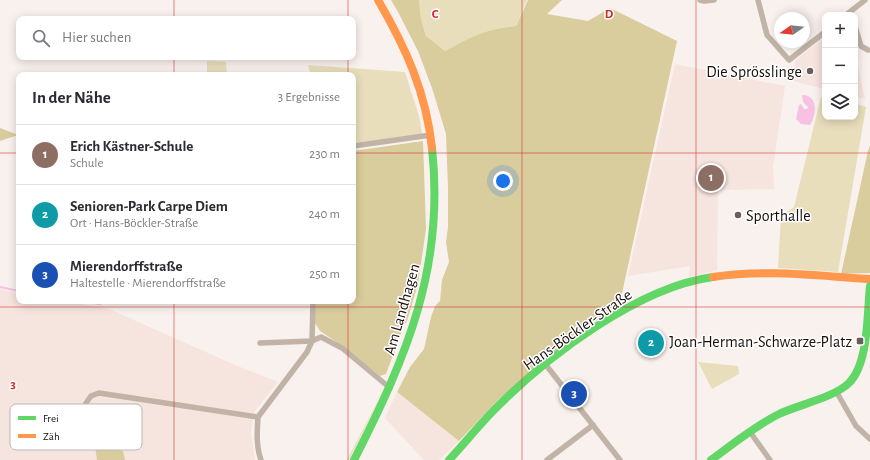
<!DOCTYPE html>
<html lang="de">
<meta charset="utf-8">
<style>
body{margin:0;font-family:"Alegreya Sans",sans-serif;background:#f2f2f3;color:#2b2b33}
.controls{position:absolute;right:12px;top:12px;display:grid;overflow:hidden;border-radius:8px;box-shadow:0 2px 10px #0003}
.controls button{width:36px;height:36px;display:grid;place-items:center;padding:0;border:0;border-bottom:1px solid #e1e1e2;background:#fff;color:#2b2b33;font:20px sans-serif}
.compass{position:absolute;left:774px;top:12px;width:36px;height:36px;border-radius:50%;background:#fff;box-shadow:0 2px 10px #0003;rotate:256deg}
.you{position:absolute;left:503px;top:181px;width:14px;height:14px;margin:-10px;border:3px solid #fff;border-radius:50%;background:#1a73e8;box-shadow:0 0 0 6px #1a73e833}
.badge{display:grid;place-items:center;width:26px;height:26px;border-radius:50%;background:#675f5c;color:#fff;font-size:13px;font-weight:700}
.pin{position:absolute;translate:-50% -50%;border:2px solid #fff;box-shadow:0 1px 4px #0006}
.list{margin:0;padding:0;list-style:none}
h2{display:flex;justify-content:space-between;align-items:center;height:52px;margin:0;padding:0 16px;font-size:17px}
h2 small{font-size:13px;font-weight:400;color:#7c7c81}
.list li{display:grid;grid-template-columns:26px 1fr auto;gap:12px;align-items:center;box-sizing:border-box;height:60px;padding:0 16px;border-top:1px solid #e1e1e2}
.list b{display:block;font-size:15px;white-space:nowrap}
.list p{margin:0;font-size:13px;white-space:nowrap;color:#7c7c81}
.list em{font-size:13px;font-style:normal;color:#7c7c81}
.icon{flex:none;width:22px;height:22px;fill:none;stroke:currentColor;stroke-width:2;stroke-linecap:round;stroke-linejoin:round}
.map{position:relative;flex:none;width:870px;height:460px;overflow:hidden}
.search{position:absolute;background:#fff;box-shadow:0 2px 10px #0003;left:16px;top:16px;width:340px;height:44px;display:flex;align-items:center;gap:10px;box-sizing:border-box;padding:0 14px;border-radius:8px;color:#7c7c81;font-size:15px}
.panel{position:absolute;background:#fff;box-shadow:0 2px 10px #0003;left:16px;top:72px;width:340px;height:232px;border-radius:8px}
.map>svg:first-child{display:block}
</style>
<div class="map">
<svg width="870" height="460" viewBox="0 0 870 460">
<rect width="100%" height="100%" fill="#f9f1ee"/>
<g fill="#f6e4de">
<path d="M825,37V89L793,81L795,61Z"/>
<path d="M855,41L859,56L857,62L865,99L855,97Z"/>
<path d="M675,64L785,86L773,167L774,189L718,190L717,270L689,277L690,266L628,276Z"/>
<path d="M0,289L19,293V301H64L109,309L235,365L278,382L254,412L251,432L255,460H0Z"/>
<path d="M397,392L459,441L439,460H424L385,418Z"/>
</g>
<g fill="#e8debb">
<path d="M419,0H527L516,26C485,29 472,36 445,51L426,36L421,19Z"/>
<path d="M207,61L226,62L227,75H207Z"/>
<path d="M308,65L405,72L419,116L422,134L353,143V75H311Z"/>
<path d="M821,97H825V117H855V104L866,107L838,272L778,268L781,216L794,207Z"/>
<path d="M698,362L738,366L739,374L712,389Z"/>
<path d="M384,389L349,460H347Z"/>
</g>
<g fill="#d9cd9d">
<path d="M391,0H419L421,19L426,36L445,51C472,36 485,29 516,26L528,0H562L547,14L588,21L610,8L677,41L619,307L578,332L498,400L459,441L397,392L410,367L424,349L431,317L435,306L440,301L442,280L449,262L446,242L448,227V188L446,134L432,88L418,51L398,12Z"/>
<path d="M0,128L18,135L0,141Z"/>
<path d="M423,141L426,229L418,284L407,321L404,325L386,374L380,376L344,347L320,331L315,323V301H353V151Z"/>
<path d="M870,145V273L841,274L868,151Z"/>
<path d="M102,404H109C115,411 116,420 114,429L118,430L117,450L123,451L125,460H97L92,426L94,408Z"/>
</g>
<path fill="#f7c1e4" d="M802,95C818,94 817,115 810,125L801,124L796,119L799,105L801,104L804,109H807L808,107L803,102Z"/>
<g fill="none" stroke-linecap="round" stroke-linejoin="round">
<g stroke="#f7c1e4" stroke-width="2">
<path d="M0,287L19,291"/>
<path d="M81,301L100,304"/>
</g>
<g stroke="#c1b4a7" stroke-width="5.5">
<path d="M700,0L704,1L714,0"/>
<path d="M758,0L767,35L789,60L825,32"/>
<path d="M846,15L865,0"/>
<path d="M855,26L861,46L868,50"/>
<path d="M353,146L431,135"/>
<path d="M260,343L312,341L321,337L342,348L390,388"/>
<path d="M546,365L620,460"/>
<path d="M836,391L856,426L870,439"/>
<path d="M258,417L307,352L312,341L313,301"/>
<path d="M750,432L770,460"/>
<path d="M85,433L86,403L91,396L99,393L258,417C257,432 256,446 261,460"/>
<path d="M547,460L593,425"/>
</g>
<g stroke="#63d668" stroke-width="8">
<path d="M354,460C407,356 445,267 432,148"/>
<path d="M449,460C465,443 479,425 496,408C548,356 638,287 713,277"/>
<path d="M711,460C733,444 755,426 779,414C798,405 835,397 849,383C869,363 867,313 870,286"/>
</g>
<g stroke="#ff974d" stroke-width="8">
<path d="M378,0C406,48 426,92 432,148"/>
<path d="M713,277C766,269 817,276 870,279"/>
</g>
</g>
<path fill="none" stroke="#d62828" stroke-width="1" stroke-opacity="0.55" d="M174,0V19M348,0V19M522,0V460M696,0V460M174,57V75M348,57V75M0,153H19M353,153H870M174,301V460M348,301V460M0,307H870"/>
<g fill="#675f5c" stroke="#fff" stroke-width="1.5">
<circle cx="810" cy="71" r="4"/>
<circle cx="738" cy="215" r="4"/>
<rect x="856" y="337" width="8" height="8" rx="2"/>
</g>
<g text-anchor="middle" stroke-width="3" stroke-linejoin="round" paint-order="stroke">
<g font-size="16" fill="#19100d" stroke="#fff" text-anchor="end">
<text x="802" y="77">Die Sprösslinge</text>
<text x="746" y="221" text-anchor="start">Sporthalle</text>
<text x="852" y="347">Joan-Herman-Schwarze-Platz</text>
</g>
<g font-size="16" fill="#19100d" stroke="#fff">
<text transform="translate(401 309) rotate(-74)" y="6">Am Landhagen</text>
<text transform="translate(577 329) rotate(-35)" y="6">Hans-Böckler-Straße</text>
</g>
</g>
<rect x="10" y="404" width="132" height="46" rx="6" fill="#fff" stroke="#bab7b6" stroke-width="1"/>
<rect x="18" y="416" width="18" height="4" fill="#63d668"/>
<rect x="18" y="434" width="18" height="4" fill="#ff974d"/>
<g font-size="11" fill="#19100d">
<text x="43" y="422">Frei</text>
<text x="43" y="440">Zäh</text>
</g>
<g font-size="13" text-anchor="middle" font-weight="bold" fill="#d62828" stroke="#fff" stroke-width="3" stroke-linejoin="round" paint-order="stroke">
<text x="435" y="18">C</text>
<text x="609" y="18">D</text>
<text x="13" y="388">3</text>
</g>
</svg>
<div class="controls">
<button>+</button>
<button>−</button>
<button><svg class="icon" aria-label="layers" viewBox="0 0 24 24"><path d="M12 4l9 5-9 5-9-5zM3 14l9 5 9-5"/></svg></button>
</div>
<svg class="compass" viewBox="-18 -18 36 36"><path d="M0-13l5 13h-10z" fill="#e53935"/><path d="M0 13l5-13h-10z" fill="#7c7c81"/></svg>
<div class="you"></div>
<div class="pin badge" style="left:711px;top:178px;background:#8d6e63">1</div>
<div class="pin badge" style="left:651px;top:343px;background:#0f9aa8">2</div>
<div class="pin badge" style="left:574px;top:394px;background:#1a4fb4">3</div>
<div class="search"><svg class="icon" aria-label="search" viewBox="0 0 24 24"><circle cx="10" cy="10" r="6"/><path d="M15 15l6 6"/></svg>Hier suchen</div>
<section class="panel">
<h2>In der Nähe<small>3 Ergebnisse</small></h2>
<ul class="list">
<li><span class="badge" style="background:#8d6e63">1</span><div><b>Erich Kästner-Schule</b><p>Schule</p></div><em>230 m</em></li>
<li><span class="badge" style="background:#0f9aa8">2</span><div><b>Senioren-Park Carpe Diem</b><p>Ort · Hans-Böckler-Straße</p></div><em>240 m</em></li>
<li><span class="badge" style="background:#1a4fb4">3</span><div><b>Mierendorffstraße</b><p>Haltestelle · Mierendorffstraße</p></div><em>250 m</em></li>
</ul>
</section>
</div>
